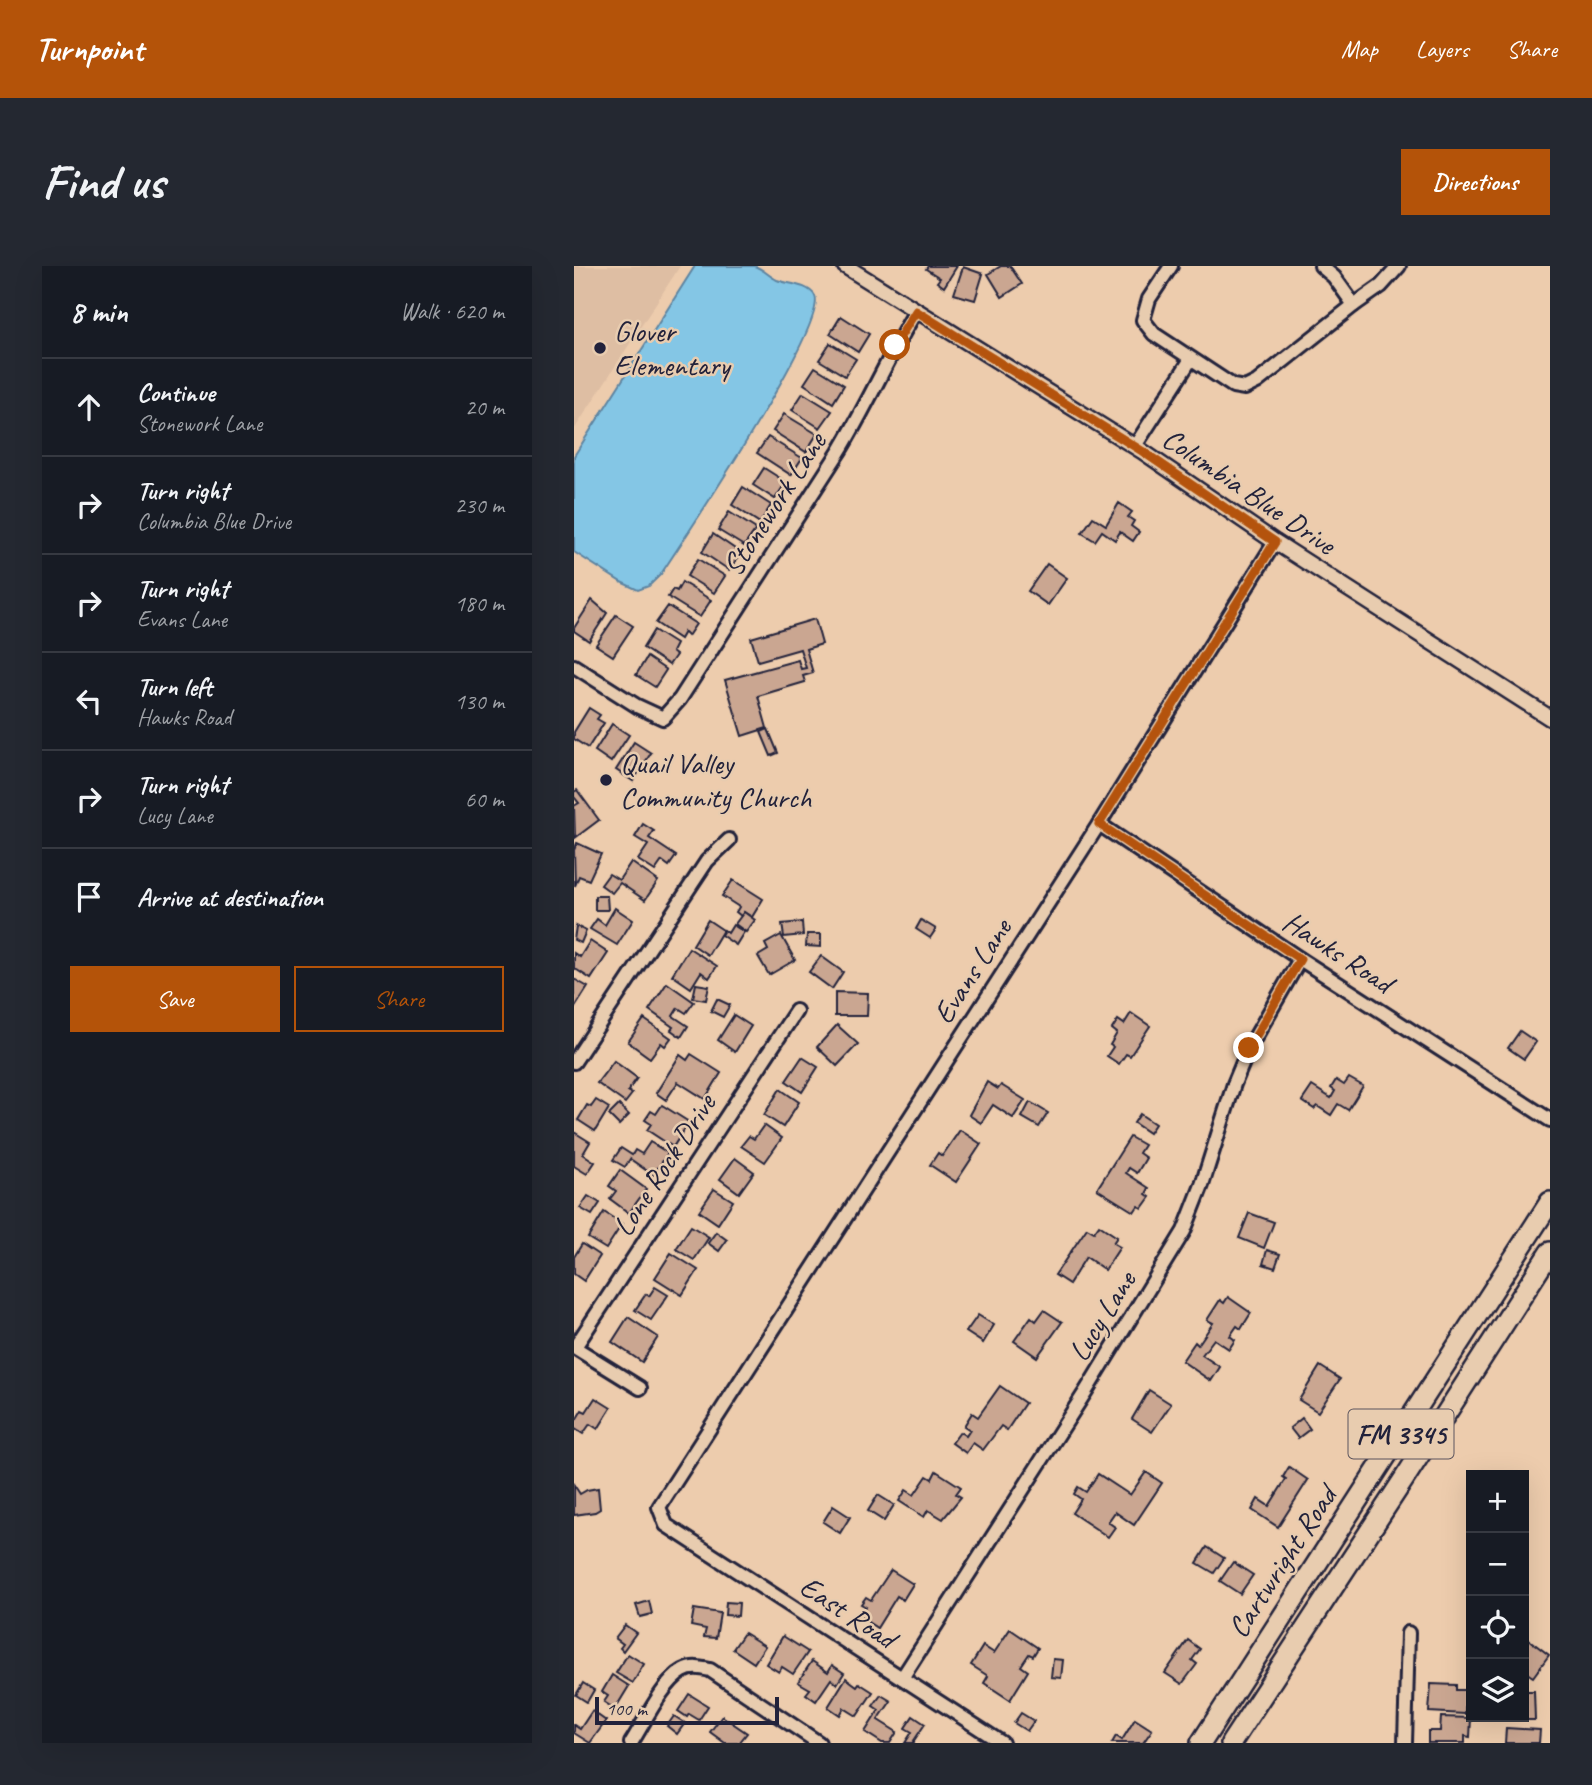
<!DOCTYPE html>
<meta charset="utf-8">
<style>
body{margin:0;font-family:Caveat,sans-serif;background:#242831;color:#f1f3f6}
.controls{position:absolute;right:21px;bottom:21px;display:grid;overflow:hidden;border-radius:0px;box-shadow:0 7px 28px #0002}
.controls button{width:63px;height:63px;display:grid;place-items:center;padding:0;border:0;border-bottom:2px solid #363941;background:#171b24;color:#f1f3f6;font:35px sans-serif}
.scale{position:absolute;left:21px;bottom:18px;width:184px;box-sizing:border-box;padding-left:7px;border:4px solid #22223b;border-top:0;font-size:19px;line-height:24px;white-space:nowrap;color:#22223b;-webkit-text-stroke:5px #e8ccaf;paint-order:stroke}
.stop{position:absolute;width:21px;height:21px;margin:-16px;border:5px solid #b45309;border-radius:50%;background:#fff}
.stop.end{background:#b45309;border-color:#fff;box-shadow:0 2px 7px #0008}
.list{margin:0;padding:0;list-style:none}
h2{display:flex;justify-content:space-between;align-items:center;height:91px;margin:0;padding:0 28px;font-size:30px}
h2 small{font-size:23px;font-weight:400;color:#9ea1a6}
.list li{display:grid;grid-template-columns:46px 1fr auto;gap:21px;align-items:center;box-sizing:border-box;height:98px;padding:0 28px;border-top:2px solid #363941}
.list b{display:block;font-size:26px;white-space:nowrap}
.list p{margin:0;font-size:23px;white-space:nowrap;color:#9ea1a6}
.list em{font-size:23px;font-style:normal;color:#9ea1a6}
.actions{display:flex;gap:14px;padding:21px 28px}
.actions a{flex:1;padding:16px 0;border:2px solid #b45309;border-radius:0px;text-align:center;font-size:24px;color:#b45309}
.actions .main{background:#b45309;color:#fff}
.icon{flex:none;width:38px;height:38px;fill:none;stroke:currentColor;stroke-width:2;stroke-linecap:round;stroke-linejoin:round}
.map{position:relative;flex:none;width:976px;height:1477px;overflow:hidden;border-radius:0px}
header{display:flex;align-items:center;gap:42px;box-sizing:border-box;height:98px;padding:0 35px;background:#b45309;color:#fff}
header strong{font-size:33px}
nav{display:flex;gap:38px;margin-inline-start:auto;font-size:24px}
.intro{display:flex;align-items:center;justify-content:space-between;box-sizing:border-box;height:168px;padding:0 42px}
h1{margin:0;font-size:49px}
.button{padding:18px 32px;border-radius:0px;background:#b45309;color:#fff;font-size:24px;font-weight:700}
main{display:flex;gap:42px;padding:0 42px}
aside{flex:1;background:#171b24;border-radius:0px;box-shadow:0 7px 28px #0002}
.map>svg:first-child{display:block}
</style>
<header>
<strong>Turnpoint</strong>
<nav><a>Map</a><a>Layers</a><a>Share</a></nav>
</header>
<div class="intro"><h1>Find us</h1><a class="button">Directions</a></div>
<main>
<aside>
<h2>8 min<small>Walk · 620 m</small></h2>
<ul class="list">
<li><svg class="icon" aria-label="ahead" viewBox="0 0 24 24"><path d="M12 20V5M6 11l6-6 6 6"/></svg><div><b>Continue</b><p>Stonework Lane</p></div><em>20 m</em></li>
<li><svg class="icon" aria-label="right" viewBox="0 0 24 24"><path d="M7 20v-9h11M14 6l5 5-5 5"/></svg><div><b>Turn right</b><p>Columbia Blue Drive</p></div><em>230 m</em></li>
<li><svg class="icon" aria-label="right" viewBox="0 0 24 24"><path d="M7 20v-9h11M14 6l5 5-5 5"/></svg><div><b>Turn right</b><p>Evans Lane</p></div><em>180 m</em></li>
<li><svg class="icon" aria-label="left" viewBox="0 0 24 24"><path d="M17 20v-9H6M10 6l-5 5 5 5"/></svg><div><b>Turn left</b><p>Hawks Road</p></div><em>130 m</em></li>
<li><svg class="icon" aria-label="right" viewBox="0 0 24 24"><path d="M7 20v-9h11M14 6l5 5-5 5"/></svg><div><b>Turn right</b><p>Lucy Lane</p></div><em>60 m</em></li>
<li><svg class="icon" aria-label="arrive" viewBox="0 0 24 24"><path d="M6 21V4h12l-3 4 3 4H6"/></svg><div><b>Arrive at destination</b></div></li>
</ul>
<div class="actions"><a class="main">Save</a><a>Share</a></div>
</aside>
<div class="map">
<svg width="976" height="1477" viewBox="0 0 976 1477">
<rect width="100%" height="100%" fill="#edccad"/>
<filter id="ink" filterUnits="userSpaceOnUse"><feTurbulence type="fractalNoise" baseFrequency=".0143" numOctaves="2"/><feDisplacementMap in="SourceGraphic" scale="14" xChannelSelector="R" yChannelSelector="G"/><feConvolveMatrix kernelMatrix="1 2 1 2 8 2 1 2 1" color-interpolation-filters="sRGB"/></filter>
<g filter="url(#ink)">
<path fill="#debea3" d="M0,0H106L0,164Z"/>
<path fill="#84c6e5" stroke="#5d84a1" stroke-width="2" d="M121,0C140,0 162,0 180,0C188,2 195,10 203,14C213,18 235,18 241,30C254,59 110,273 87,308L75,320L64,324L47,316L0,286V190Z"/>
<g fill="#caa691" stroke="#22223b" stroke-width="2">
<path d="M354,0H383L370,21L363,16L366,12L352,3Z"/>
<path d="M427,0H436L448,18L428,31L414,8Z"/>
<path d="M389,1L409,8L401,34L380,28Z"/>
<path d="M267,50L295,68L284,86L256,68Z"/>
<path d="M256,77L282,93L271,110L245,94Z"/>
<path d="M241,101L270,119L259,137L230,118Z"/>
<path d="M229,127L258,145L246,162L218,144Z"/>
<path d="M210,148L243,168L232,186L199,165Z"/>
<path d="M194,171L228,192L217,209L183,187Z"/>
<path d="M190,202L212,216L201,233L179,219Z"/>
<path d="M169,221L197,239L186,257L158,239Z"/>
<path d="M545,237L558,246L554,251L560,255L557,260L565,266L559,275L546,266L541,274L528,265L521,275L508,267L519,251L532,259Z"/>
<path d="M155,246L182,263L170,280L144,264Z"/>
<path d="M139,268L167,287L155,304L128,286Z"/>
<path d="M124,293L151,310L140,327L113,310Z"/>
<path d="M473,298L493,312L474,339L454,325Z"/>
<path d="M108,316L137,334L126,351L94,331L99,323L103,325Z"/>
<path d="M18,334L33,347L15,375L0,365V362Z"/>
<path d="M94,340L122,358L114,370L110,366L106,373L82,357Z"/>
<path d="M42,349L59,360L39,390L22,379Z"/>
<path d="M241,353L248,378L232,383L239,407L229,410L231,416L184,430L193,462L168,470L151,414L224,394L227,403L232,402L226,383L184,395L177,372Z"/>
<path d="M80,364L102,378L98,386L102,389L95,399L69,382Z"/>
<path d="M73,391L92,404L81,421L62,409Z"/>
<path d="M15,442L26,449L23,453L30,457L14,482L0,473V466Z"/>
<path d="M38,458L55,469L37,496L21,485Z"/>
<path d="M194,463L204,487L197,490L187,466Z"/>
<path d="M60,476L77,487L59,515L42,504Z"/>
<path d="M3,524L25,554L1,572L0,540L5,537L0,531V526Z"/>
<path d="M69,558L80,565L75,572L102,590L95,600L88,595L81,605L64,594L74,579L61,571Z"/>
<path d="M3,577L27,588L15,614L5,610L1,620L0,584Z"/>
<path d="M57,596L84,615L71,634L46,617L38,627L27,619L35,608L45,614Z"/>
<path d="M159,614L189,633L178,651L170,646L167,650L162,646L165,641L148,630Z"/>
<path d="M21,630H33L34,644H21Z"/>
<path d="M41,642L59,654L43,679L16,663L23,653L31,659Z"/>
<path d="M170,646L181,654L172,666L161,658Z"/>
<path d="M134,654L149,664L134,689L119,679Z"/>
<path d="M347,654L362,663L356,672L342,663Z"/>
<path d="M228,656L229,669L210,671L208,658Z"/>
<path d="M159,659L170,666L162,679L147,669L150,664L154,667Z"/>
<path d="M2,660L12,665L7,677L0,674Z"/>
<path d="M233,668H247V681L232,680Z"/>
<path d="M207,669L221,694L195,709L184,690L194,684L191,678Z"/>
<path d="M16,675L34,687L17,713L0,702V687L6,691Z"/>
<path d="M115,682L143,700L135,712L127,706L117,722L98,709Z"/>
<path d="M247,690L269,706L258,723L235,706Z"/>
<path d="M0,713L14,721L0,743Z"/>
<path d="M93,717L120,736L112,747L104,742L99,750L114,760L107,771L97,764L99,761L75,744Z"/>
<path d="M122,718L135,720L132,734L119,732Z"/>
<path d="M261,726L294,727L293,750H261Z"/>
<path d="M143,733L156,739L149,751L137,745Z"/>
<path d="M557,747L576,760L556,790L552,788L545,798L533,790L539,781L536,779L543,767L538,763L544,754L550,758Z"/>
<path d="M160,749L177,760L161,786L144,774Z"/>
<path d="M70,753L97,772L91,780L87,777L76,792L54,776Z"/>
<path d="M263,759L284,778L263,800L243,781Z"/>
<path d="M946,765L962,776L950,793L934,782Z"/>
<path d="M117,788L147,807L131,833L104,816L92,834L82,827L106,789L113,794Z"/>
<path d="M228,791L244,801L228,826L212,815Z"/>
<path d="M40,795L63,812L54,825L58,828L51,837L23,817Z"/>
<path d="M775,812L789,820L774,844L764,838L757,849L743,840L740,843L728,835L738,820L757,832L761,825L757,822L762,814L770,819Z"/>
<path d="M413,816L424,823L427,819L451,834L439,852L419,839L407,857L395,849Z"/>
<path d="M206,823L225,836L209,861L190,849Z"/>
<path d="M22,834L35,842L21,865L4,854L13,839L17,841Z"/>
<path d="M456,836L474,847L465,861L448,851Z"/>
<path d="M45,839L55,849L45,859L35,849Z"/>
<path d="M88,839L115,856L99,881L73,864L77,858L71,854L77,845L82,848Z"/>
<path d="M566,848L581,858L575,867L560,857Z"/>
<path d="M190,859L208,872L191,896L167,880L175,870L180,873Z"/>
<path d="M386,864L407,878L382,916L356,899L364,887L368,890Z"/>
<path d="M0,866L16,876L9,888L21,896L13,908L0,900Z"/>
<path d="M556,871L570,879L565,887L572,892L563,907L555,902L552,907L575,922L572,928L576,931L568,942L564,940L560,946L523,923Z"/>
<path d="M76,876L94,887L79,909L56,893L51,901L39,894L47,882L58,889L61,884L68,888Z"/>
<path d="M161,892L180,906L165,927L146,913Z"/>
<path d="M46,904L72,923L55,947L36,933L42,925L35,920Z"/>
<path d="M140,923L159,935L144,958L125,945Z"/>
<path d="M14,930L26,937L18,949L6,942Z"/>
<path d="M30,946L48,958L32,983L14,972Z"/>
<path d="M675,947L700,956L690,982L665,972Z"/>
<path d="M525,959L543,971L539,977L546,981L531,1004L512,991L495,1018L481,1009L513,962L520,966Z"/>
<path d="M117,960L135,971L120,994L102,983Z"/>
<path d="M142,966L153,974L145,985L134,977Z"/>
<path d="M8,978L26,990L10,1015L0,1008V991Z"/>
<path d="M693,984L706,988L701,1002L689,998Z"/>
<path d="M97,987L124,1004L108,1029L81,1012Z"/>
<path d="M81,1021L94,1029L77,1054L61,1044L72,1028L75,1030Z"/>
<path d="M654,1031L677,1047L667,1063L663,1060L656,1070L661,1074L655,1083L640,1073L628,1089L646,1101L637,1115L608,1095L621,1076L624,1079L639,1057L633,1054L646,1034L650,1037Z"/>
<path d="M470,1044L488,1056L463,1091L440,1075L457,1051L462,1055Z"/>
<path d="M404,1049L420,1059L409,1077L392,1066Z"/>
<path d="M54,1051L84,1071L68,1096L38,1076Z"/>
<path d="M746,1100L766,1113L744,1146L725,1134Z"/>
<path d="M426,1120L451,1137L433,1164L427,1160L409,1184L399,1177L392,1187L378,1177L386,1166L392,1170L396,1164L390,1160L398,1147L404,1151Z"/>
<path d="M575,1124L597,1138L578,1166L558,1153Z"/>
<path d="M21,1132L37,1142L24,1163L16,1158L9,1168L1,1163L0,1165V1153L2,1154L8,1144L12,1146Z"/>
<path d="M728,1152L736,1163L724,1172L716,1162Z"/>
<path d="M715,1201L734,1214L704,1261L678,1244L684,1233L695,1240L712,1213L709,1211Z"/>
<path d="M362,1205L387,1221L382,1228L387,1231L369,1253L354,1244L350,1251L325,1235L332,1224L340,1229L353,1210L358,1213Z"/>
<path d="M572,1206L588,1217L560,1259L541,1246L534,1256L541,1261L534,1271L498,1247L507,1233L500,1228L504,1221L512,1226L524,1208L556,1229Z"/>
<path d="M0,1219L6,1228L13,1224L24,1222L26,1243L21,1246L0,1249Z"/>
<path d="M304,1229L320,1239L310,1255L294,1245Z"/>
<path d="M259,1240L276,1251L266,1267L249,1256Z"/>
<path d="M633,1281L650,1292L640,1307L623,1297Z"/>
<path d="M659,1296L679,1309L666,1328L646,1315Z"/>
<path d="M317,1304L339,1318L329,1334L323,1330L303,1362L286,1351L292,1341L287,1338L292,1331L297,1334Z"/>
<path d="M75,1335L78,1348L66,1351L62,1339Z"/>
<path d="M152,1336L165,1337L164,1350L151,1349Z"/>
<path d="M120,1343L146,1347L142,1372L130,1371L132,1363L117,1360Z"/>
<path d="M51,1359L62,1367L49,1385L46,1382L49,1378L41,1372Z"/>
<path d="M436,1363L464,1382L459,1390L455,1388L447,1400L454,1405L436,1434L410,1417L414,1410L397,1399L409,1380L420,1387Z"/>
<path d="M170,1367L191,1380L180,1397L159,1383Z"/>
<path d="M209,1370L234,1386L219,1408L208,1401L205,1406L192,1398Z"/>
<path d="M950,1370L975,1389L959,1411L950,1405Z"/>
<path d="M614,1374L626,1383L618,1394L623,1398L608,1418L591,1407Z"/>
<path d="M54,1388L70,1398L59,1417L42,1407Z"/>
<path d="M479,1393L489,1394L487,1412L477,1411Z"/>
<path d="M238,1395L254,1406L258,1399L270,1407L263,1418L257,1413L242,1435L232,1428L236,1423L224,1416Z"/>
<path d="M38,1409L55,1420L41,1443L30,1436L34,1430L28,1426Z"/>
<path d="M272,1412L283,1420L285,1417L299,1426L283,1450L270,1442L266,1449L254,1441Z"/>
<path d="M9,1417L20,1424L13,1436L2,1429Z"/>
<path d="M857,1418L882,1419V1424H892L891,1448L855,1446Z"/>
<path d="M950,1425H960L961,1454H936V1451H950Z"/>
<path d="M115,1428L134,1440L125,1454L115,1448L113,1451L104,1445Z"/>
<path d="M307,1429L317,1435L304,1454L323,1466L316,1477H308L291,1466L305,1444L299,1440Z"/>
<path d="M18,1445L32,1455L16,1477L0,1467V1459L6,1463Z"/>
<path d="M447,1447L460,1455L453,1465L440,1457Z"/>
<path d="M100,1450L111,1457L103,1468L93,1460Z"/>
<path d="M148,1450L173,1467L165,1477H151L136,1466Z"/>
<path d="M339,1450L351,1458L339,1476L341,1477H331L338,1466L331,1462Z"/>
<path d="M867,1451L897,1452L896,1471L891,1470V1477H854V1465H866Z"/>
<path d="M561,1453L578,1464L569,1477H538L542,1470L548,1474Z"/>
<path d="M932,1462L966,1464L965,1477H931Z"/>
</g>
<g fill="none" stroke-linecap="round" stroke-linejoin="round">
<g stroke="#22223b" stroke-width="18">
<g id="minor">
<path d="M597,0L575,33L569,54L580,68L659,120L671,122L683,116L780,39L807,20L825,0"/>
<path d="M747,0L760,11L780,39"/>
<path d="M561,180L617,93"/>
<path d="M0,400L63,440L89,452L106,433L265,186C293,140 314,91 342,45"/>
<path d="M525,558L726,693L976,854"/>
<path d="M0,796L133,595L155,574"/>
<path d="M0,1081L66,1122"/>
<path d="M1,1081L222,745"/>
<path d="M328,1412L512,1125L610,965L628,919L660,818L675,782L726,693"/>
<path d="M57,1477C70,1457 89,1416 109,1405C118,1400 127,1402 136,1404L245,1477"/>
<path d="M428,1477L92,1259L85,1241L525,558L701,276"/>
<path d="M831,1477L834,1367"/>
</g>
</g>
<g stroke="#22223b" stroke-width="19">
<path id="tertiary" d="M271,0L568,185L701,276L976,452"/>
</g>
<g stroke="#22223b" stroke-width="24">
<g id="primary">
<path d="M627,1477L976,936"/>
<path d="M657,1477L830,1213L976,986"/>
</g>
</g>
<use href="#minor" stroke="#e8ccaf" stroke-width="12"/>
<use href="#tertiary" stroke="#e8ccaf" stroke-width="14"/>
<use href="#primary" stroke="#e8ccaf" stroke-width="19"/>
</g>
</g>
<g fill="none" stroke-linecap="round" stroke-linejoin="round" filter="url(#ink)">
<path stroke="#b45309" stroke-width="9" d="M321,79L342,45L568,185L701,276L525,558L726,693L675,782"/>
</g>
<g fill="#22223b" stroke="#e8ccaf" stroke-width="2.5">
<circle cx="26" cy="82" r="7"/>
<circle cx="32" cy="514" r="7"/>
</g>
<g text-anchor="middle" stroke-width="5" stroke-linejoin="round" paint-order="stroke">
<rect fill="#e8ccaf" stroke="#5d555e" stroke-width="2" x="774.5" y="1143.5" width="105" height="49" rx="5"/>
<g font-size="28" font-weight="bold" fill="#22223b">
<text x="827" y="1178">FM 3345</text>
</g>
<g font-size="30" fill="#22223b" stroke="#e8ccaf" text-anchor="start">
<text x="40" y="75">Glover<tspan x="40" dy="34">Elementary</tspan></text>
<text x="46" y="507">Quail Valley<tspan x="46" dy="34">Community Church</tspan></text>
</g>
<g font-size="30" fill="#22223b" stroke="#e8ccaf">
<text transform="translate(675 225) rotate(34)" y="10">Columbia Blue Drive</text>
<text transform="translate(200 238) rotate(-57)" y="10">Stonework Lane</text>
<text transform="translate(764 686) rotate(33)" y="10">Hawks Road</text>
<text transform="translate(398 705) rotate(-57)" y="10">Evans Lane</text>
<text transform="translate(90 899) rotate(-57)" y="10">Lone Rock Drive</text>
<text transform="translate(528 1050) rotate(-58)" y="10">Lucy Lane</text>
<text transform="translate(708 1296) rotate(-57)" y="10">Cartwright Road</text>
<text transform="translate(274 1346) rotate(33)" y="10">East Road</text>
</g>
</g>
</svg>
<div class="controls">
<button>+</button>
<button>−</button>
<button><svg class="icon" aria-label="locate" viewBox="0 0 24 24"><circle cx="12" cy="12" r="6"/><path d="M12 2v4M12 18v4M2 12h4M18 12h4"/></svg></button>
<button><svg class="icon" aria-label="layers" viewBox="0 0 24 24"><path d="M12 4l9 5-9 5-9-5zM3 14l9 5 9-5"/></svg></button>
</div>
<div class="scale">100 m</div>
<div class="stop" style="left:321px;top:79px"></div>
<div class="stop end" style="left:675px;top:782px"></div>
</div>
</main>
